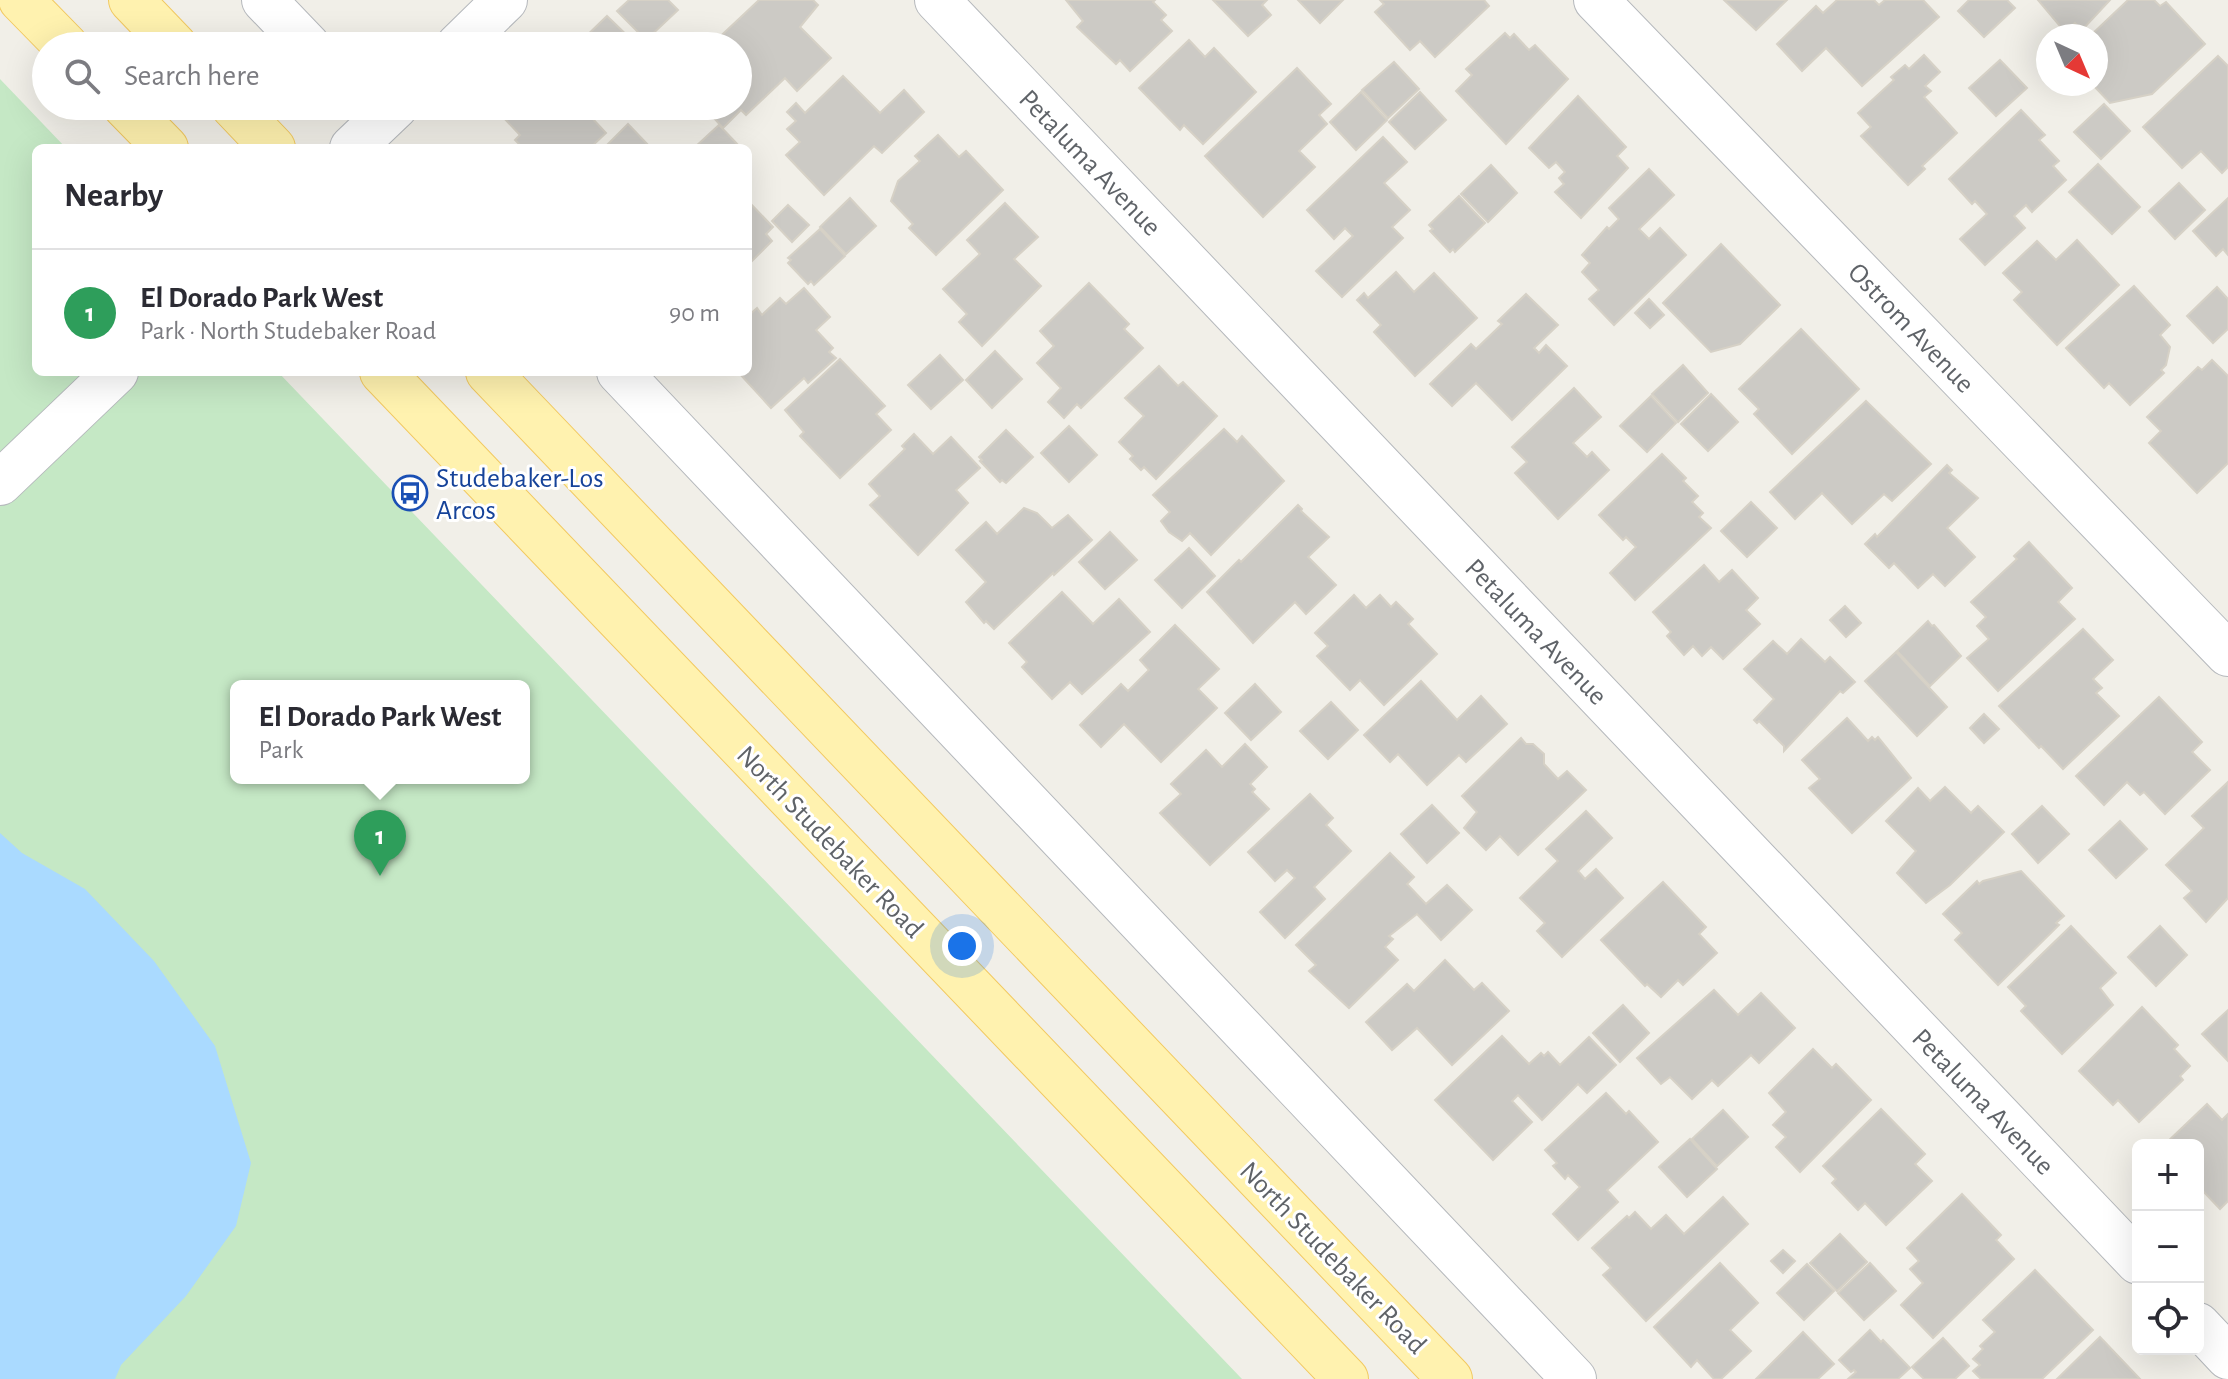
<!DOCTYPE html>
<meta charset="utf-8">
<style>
body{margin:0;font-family:"Alegreya Sans",sans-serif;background:#f2f2f3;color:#2b2b33}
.controls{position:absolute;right:24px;bottom:24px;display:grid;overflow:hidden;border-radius:12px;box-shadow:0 8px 32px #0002}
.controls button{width:72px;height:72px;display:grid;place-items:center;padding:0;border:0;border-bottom:2px solid #e1e1e2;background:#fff;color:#2b2b33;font:40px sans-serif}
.compass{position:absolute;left:2036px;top:24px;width:72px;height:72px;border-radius:50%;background:#fff;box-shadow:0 8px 32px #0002;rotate:136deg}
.you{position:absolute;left:962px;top:946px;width:28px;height:28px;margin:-20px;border:6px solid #fff;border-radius:50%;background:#1a73e8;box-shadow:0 0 0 12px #1a73e833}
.badge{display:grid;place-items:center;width:52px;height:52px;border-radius:50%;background:#2563eb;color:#fff;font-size:26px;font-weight:700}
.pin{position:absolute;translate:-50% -66px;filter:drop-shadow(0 2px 4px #0008)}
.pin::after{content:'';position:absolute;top:42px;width:28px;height:24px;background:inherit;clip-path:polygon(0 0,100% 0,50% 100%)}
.popup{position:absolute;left:230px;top:680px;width:300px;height:104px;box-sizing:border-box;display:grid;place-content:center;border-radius:12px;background:#fff;filter:drop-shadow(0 2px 6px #0005);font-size:26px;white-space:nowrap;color:#7c7c81}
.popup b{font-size:30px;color:#2b2b33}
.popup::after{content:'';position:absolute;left:50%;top:100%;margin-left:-16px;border:16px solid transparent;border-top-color:#fff}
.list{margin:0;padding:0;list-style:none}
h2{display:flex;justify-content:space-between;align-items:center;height:104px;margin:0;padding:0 32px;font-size:34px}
h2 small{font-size:26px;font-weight:400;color:#7c7c81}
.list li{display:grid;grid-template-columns:52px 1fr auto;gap:24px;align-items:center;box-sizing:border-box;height:128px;padding:0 32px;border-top:2px solid #e1e1e2}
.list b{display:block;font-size:30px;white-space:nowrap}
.list p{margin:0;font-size:26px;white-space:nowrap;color:#7c7c81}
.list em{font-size:26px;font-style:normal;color:#7c7c81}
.icon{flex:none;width:44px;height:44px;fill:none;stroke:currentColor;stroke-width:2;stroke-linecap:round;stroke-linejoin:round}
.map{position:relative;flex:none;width:2228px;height:1379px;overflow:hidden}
.search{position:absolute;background:#fff;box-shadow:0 8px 32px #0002;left:32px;top:32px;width:720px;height:88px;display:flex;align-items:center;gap:20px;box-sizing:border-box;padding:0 28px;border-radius:44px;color:#7c7c81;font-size:30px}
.panel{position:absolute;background:#fff;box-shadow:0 8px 32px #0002;left:32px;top:144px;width:720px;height:232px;border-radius:12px}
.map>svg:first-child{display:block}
</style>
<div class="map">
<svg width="2228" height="1379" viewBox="0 0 2228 1379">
<rect width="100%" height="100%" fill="#f1efe8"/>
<path fill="#c5e8c5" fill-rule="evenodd" d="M0,79L66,148H36V372H278L1242,1379H0ZM236,686H524V778H236Z"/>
<path fill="#aadaff" d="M0,833L22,853L85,889L154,961L215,1046L251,1163L236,1226L186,1296L121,1365L115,1379H0Z"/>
<g fill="#cccac5" stroke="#d6d1c6" stroke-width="2">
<path d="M629,0H668L678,10L646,40L617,11Z"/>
<path d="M759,0H813L818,5L800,27L831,58L797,91L785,78L746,115L741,110L723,128L703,106H738V46H710Z"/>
<path d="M1066,0H1155L1153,2L1166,15L1161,20L1172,31L1130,71L1120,60L1116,64L1077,27L1083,21Z"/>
<path d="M1213,0H1267L1262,5L1271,15L1248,36Z"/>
<path d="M1298,0H1343L1320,23Z"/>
<path d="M1380,0H1484L1489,6L1435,57L1420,41L1410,50L1375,12L1384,4Z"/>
<path d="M1724,0H1787L1756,30Z"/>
<path d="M1837,0H1874L1879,5L1885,0H1923L1939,17L1862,86L1826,48L1802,71L1777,44L1816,6L1823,13Z"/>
<path d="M1969,0H2007L2015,8L1984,37L1958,11Z"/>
<path d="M2038,0H2110L2082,30L2075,23L2065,32Z"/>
<path d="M2128,0H2154L2160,6L2166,2L2205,44L2152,94L2110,103L2092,84H2096V36H2090Z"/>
<path d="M607,16L638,46H576Z"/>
<path d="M1505,33L1510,38L1514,34L1529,50L1535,45L1568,79L1506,144L1456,91L1472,75L1466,69Z"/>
<path d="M1189,40L1205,57L1214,48L1256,92L1203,144L1184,125L1180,130L1139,88Z"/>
<path d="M1924,55L1940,72L1925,86L1931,91L1924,97L1957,133L1922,166L1925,169L1908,185L1861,136L1871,127L1858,113L1894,80L1891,77L1905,65L1909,69Z"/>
<path d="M2218,56L2228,66V167L2222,173L2201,151L2182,168L2143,127Z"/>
<path d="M2000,60L2027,88L1996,116L1969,88Z"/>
<path d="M1394,62L1419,89L1388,118L1362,90Z"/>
<path d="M1297,68L1331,104L1319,115L1327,124L1299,151L1315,167L1263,217L1205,156Z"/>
<path d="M843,76L880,113L904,90L924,112L882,153L874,146L824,195L786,155L800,142L787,129L796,121L787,112L796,103L805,113Z"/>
<path d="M1361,92L1387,120L1356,150L1330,122Z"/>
<path d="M1420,92L1446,120L1415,149L1389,122Z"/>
<path d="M1578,96L1626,147L1617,156L1628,168L1581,218L1555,192L1564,184L1559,178L1565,172L1556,162L1549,168L1529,148Z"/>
<path d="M2104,104L2130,131L2101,159L2074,132Z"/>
<path d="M512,106H596L599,109L591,117L606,133L590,148H523L515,140L520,135L502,116Z"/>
<path d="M2021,110L2045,135L2039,140L2059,161L2053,166L2066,180L2032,212L2026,205L2014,216L2025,228L1985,265L1960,239L1987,214L1975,201L1972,204L1949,179Z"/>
<path d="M628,124L651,148H604Z"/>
<path d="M719,125L741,148H694Z"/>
<path d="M938,135L959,157L966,151L1003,190L936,255L909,228L913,224L891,201L898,181L920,161L915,156Z"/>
<path d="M1383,137L1407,162L1384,183L1410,210L1392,227L1403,238L1342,297L1316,271L1353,236L1345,228L1334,239L1307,210Z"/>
<path d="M2098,164L2140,207L2112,234L2069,192Z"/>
<path d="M1491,165L1517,193L1488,222L1461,194Z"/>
<path d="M1649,169L1674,195L1639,229L1649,239L1660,228L1686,255L1614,325L1589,299L1599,290L1582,272L1590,263L1582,255L1607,227L1609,229L1619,219L1609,208Z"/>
<path d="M2179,183L2205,210L2175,239L2149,211Z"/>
<path d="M1459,196L1485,223L1455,252L1453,249L1450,252L1430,231L1433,229L1429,225Z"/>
<path d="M850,198L876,226L846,254L820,227Z"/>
<path d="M2228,198V255L2223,249L2216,256L2193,231Z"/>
<path d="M748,201L773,227L766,234L772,241L748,265Z"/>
<path d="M1005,203L1038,237L1014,259L1041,286L982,346L959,322L967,314L943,289L980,254L967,240Z"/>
<path d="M788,205L809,225L792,242L772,221Z"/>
<path d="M820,229L845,256L814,285L811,281L808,284L788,263L791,260L788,258Z"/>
<path d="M2077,240L2119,285L2057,345L2014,300L2022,292L2003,273L2037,241L2056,260Z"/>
<path d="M1721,244L1780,305L1740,344L1711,352L1663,303Z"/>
<path d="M1396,272L1414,292L1434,273L1477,318L1415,376L1374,332L1381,325L1357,300L1364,293L1368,298Z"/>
<path d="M1089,283L1129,324L1124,329L1143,348L1081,408L1077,404L1064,418L1048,402L1061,388L1037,363L1054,346L1040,331Z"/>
<path d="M2134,286L2170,325L2160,335L2170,347L2166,365L2161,370L2164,373L2130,405L2109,383L2104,388L2066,348Z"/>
<path d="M2217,287L2228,299V329L2213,343L2187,316Z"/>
<path d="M804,288L830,317L816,330L833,348L829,352L836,358L808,383L804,378L771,408L738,372H748V316L757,308L762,315L780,298L786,304Z"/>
<path d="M1526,294L1558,325L1534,348L1539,353L1546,345L1567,366L1512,420L1476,383L1452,406L1430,384L1471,344L1476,349L1502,324L1498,321Z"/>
<path d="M1649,299L1664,315L1650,328L1635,313Z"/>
<path d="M1801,329L1859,389L1792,454L1754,414L1759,409L1739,389Z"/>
<path d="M995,351L1022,379L992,408L966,380Z"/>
<path d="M940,355L963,380L931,409L908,385Z"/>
<path d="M840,359L885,406L876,414L891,430L840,478L800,436L804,432L785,410Z"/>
<path d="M2212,360L2228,376V463L2197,493L2149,443L2161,431L2147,417L2198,367L2202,370Z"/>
<path d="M1683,365L1708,393L1678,422L1652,394Z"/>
<path d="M1159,366L1178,386L1183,382L1217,416L1156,479L1144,467L1141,470L1130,459L1133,456L1119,442L1144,416L1125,398Z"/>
<path d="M1574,388L1601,417L1573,443L1587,457L1592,452L1609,470L1558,519L1515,473L1527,462L1512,447Z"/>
<path d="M1711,394L1738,422L1708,451L1681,424Z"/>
<path d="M1651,396L1676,423L1647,452L1620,426Z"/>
<path d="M1866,401L1931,464L1892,501L1884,494L1852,524L1822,493L1795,519L1770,492Z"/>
<path d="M1069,426L1097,455L1069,482L1041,453Z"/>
<path d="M1224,429L1237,442L1242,436L1284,481L1211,555L1190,533L1182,541L1169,532L1161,521L1170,512L1153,495Z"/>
<path d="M1006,430L1033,457L1006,483L1002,480L1000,482L980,461L982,460L979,457Z"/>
<path d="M914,434L933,454L951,437L980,468L956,490L968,503L918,555L870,505L880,496L869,484L905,449L902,446Z"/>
<path d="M1662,454L1686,478L1683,481L1698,496L1692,502L1703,513L1699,517L1711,528L1635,600L1610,573L1636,547L1626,537L1623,540L1599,515Z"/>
<path d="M1947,465L1952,470L1949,473L1978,498L1947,528L1975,557L1945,586L1933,574L1918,588L1894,563L1889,568L1865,544L1875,534L1877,537Z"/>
<path d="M1751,502L1777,528L1747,557L1721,531Z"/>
<path d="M1298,505L1302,509L1301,511L1329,537L1308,557L1336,585L1306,614L1295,602L1253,643L1207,592L1239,560L1241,562Z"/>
<path d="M1024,508L1037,513L1052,528L1068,515L1092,540L1054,575L1053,573L994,629L986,621L984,623L966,602L986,582L956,550L986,522L997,534Z"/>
<path d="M1110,532L1137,560L1105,589L1079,562Z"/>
<path d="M2029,542L2072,588L2058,602L2075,619L1998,691L1967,658L1989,639L1977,626L1986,617L1971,602L2017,559L2014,556Z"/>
<path d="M1189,548L1215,576L1182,608L1155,580Z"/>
<path d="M1704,565L1719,582L1732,570L1758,598L1746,610L1760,624L1723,659L1711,647L1702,656L1693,646L1684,655L1667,636L1671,632L1653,612Z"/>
<path d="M1062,592L1093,624L1119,599L1150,632L1082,694L1070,682L1052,699L1022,667L1027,662L1009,643Z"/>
<path d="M1354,595L1366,608L1380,595L1391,607L1396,602L1413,619L1408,624L1437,654L1384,705L1360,680L1350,690L1317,656L1328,646L1315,633Z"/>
<path d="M1845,606L1861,623L1846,637L1830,620Z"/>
<path d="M1928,621L1932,626L1934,625L1961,656L1930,686L1897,651Z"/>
<path d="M1175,625L1219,669L1198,689L1217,708L1161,762L1124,724L1101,747L1080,725L1121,684L1128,691L1149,670L1140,660Z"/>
<path d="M2083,629L2113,660L2093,679L2102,688L2096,693L2119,716L2063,769L2041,746L2039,748L1999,706Z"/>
<path d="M1801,639L1825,662L1830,657L1855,682L1843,693L1840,691L1784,751V746L1759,721L1757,723L1754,720L1774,699L1744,669L1773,641L1787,654Z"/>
<path d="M1896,652L1947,707L1917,736L1865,681Z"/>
<path d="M1421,681L1457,720L1481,696L1507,724L1466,762L1459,755L1427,785L1398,754L1390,762L1364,735Z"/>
<path d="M1255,684L1281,712L1251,740L1225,713Z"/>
<path d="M2159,697L2202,742L2192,752L2210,770L2165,814L2144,792L2140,795L2127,782L2104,805L2076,776Z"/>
<path d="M1331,702L1358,730L1328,759L1300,731Z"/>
<path d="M1984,714L1999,729L1984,743L1970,728Z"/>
<path d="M1847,718L1868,741L1872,737L1875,740L1878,737L1911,778L1852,833L1809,788L1820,779L1802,760Z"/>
<path d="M1521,738L1526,744H1533L1544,754V764L1558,779L1567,771L1586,790L1518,855L1500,836L1486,850L1464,828L1477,812L1462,796Z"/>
<path d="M1245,744L1267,767L1250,784L1255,789L1252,792L1269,809L1210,865L1160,813L1181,794L1171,784L1206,750L1222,767Z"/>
<path d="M2228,782V898L2206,922L2184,898L2192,891L2166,865L2204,828L2192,816Z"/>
<path d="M1945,787L1971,813L1978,806L2004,832L1950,885L1926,903L1897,873L1916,851L1886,821L1918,788L1930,801Z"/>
<path d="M1310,794L1333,818L1326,825L1351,851L1314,887L1325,899L1285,938L1260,912L1295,878L1287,870L1275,881L1248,852Z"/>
<path d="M1432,805L1459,833L1427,863L1401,834Z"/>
<path d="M2042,806L2069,834L2038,863L2012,834Z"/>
<path d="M1586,811L1612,838L1578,871L1585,879L1596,869L1623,898L1562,957L1537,931L1545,923L1520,898L1558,861L1546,849Z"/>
<path d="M2120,821L2147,849L2116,878L2089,850Z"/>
<path d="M1390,853L1414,877L1407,884L1426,904L1447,885L1472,910L1441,940L1417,914L1389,936L1393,939L1385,947L1398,960L1349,1008L1309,971L1316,965L1296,945Z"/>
<path d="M2021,871L2064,916L2056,923L2059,925L1998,985L1955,940L1962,933L1943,914L1977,881L1979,884L1983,881Z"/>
<path d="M1663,882L1706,927L1699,934L1717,953L1683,985L1678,980L1661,997L1647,984L1645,986L1601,940Z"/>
<path d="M2071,926L2116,973L2100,988L2113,1005L2062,1054L2021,1011L2026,1006L2008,987Z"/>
<path d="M2160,926L2187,955L2156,986L2128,957Z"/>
<path d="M1445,960L1474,990L1482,983L1509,1011L1452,1065L1417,1028L1392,1050L1366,1022L1407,984L1414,991Z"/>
<path d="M1714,990L1738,1015L1761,993L1795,1028L1759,1063L1751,1055L1718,1086L1712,1080L1692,1099L1670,1077L1661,1084L1637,1058Z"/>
<path d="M1623,1005L1649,1033L1620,1062L1593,1033Z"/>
<path d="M2142,1007L2178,1045L2174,1049L2190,1066L2180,1076L2183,1080L2139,1122L2118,1100L2113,1105L2079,1071Z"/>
<path d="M2228,1010V1061L2202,1034Z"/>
<path d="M1502,1036L1529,1064L1541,1053L1544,1056L1548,1052L1560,1065L1589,1037L1616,1065L1587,1093L1578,1084L1542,1120L1518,1095L1512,1101L1532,1122L1493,1160L1435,1100Z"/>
<path d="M1813,1049L1832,1068L1836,1064L1871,1100L1800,1172L1776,1147L1786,1137L1773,1125L1786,1112L1769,1093Z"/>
<path d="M1606,1093L1626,1114L1629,1111L1658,1142L1607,1190L1618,1202L1578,1240L1553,1214L1580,1187L1568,1175L1565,1179L1553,1166L1557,1163L1545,1150Z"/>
<path d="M2207,1104L2222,1120L2228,1114V1201L2220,1209L2202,1190L2198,1193V1145H2164Z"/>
<path d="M1881,1109L1925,1154L1915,1164L1932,1181L1886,1225L1865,1203L1858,1210L1832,1183L1836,1179L1823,1166Z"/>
<path d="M1723,1110L1748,1137L1717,1166L1692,1139Z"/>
<path d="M1690,1139L1717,1169L1687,1197L1659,1167Z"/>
<path d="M1962,1194L2001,1235L1996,1240L2014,1259L1933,1338L1901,1305L1923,1283L1910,1269L1919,1261L1907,1248Z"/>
<path d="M1723,1197L1748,1224L1646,1321L1603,1275L1611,1268L1592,1248L1627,1216L1629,1218L1635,1212L1651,1229L1666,1215L1684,1234Z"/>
<path d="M1840,1234L1867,1262L1837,1291L1810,1263Z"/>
<path d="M1783,1250L1795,1261L1783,1273L1771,1261Z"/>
<path d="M1720,1263L1758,1303L1730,1330L1751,1351L1721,1379H1714L1697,1360L1691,1367L1654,1327Z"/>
<path d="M1870,1263L1896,1291L1864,1320L1838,1293Z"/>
<path d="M1807,1264L1834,1291L1804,1320L1777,1293Z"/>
<path d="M2035,1270L2093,1330L2042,1379H1981L1973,1371L1980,1365L1973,1359L1983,1349L1980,1346L1995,1332L1983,1320Z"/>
<path d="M1870,1330L1881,1342L1883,1340L1910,1368L1898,1379H1848L1856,1372L1854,1370L1851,1372L1839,1360Z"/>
<path d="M1803,1332L1834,1364L1818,1379H1756Z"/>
<path d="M2100,1337L2140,1379H2057Z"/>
<path d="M1943,1338L1969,1366L1955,1379H1924L1912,1367Z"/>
</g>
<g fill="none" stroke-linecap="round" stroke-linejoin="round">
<g stroke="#b5b8bc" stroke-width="46">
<g id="minor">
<path d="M264,0L308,46"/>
<path d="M937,0L2138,1262"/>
<path d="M1596,0L2228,654"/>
<path d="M458,46L505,0"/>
<path d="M352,148L396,106"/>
<path d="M619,372L1574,1379"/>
<path d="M0,483L116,372"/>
<path d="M2198,1325L2228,1357"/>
</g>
</g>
<g stroke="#f2c960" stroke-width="46">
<g id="major">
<path d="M21,0L66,46"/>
<path d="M131,0L175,46"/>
<path d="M125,106L166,148"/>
<path d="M233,106L273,148"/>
<path d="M382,372L1346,1379"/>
<path d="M488,372L1450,1379"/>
</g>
</g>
<use href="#minor" stroke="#fff" stroke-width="44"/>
<use href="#major" stroke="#fff2af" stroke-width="44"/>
</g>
<defs>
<g id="bus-ring" transform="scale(1.8)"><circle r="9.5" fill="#fff" stroke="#1a4fb4" stroke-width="1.5"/><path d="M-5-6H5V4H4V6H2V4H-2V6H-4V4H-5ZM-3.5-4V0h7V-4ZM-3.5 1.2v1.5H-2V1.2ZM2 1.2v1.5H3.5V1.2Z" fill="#1a4fb4"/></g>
</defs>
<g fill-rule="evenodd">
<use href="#bus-ring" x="410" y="493"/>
</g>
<g text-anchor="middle" stroke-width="6" stroke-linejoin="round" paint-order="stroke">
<g font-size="28" fill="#5f6368" stroke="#fff">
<text transform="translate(1091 162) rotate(46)" y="10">Petaluma Avenue</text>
<text transform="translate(1912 327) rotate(46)" y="10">Ostrom Avenue</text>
<text transform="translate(1537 631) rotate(46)" y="10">Petaluma Avenue</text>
<text transform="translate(831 841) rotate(46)" y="10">North Studebaker Road</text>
<text transform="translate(1984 1101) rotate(46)" y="10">Petaluma Avenue</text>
<text transform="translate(1334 1257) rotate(46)" y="10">North Studebaker Road</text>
</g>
<g font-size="28" fill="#164399" stroke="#fff" text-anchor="start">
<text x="436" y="487">Studebaker-Los<tspan x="436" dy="32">Arcos</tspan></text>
</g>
</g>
</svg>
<div class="controls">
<button>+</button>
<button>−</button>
<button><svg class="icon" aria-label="locate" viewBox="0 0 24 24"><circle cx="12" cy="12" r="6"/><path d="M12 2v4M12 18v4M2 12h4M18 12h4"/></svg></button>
</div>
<svg class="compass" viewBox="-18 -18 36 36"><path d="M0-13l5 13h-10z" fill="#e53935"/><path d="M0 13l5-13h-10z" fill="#7c7c81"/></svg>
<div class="you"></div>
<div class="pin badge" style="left:380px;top:876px;background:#2e9e5b">1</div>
<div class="popup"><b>El Dorado Park West</b>Park</div>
<div class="search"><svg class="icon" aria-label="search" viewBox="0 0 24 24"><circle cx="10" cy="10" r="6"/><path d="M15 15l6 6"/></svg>Search here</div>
<section class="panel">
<h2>Nearby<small></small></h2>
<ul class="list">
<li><span class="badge" style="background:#2e9e5b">1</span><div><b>El Dorado Park West</b><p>Park · North Studebaker Road</p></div><em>90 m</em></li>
</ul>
</section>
</div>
